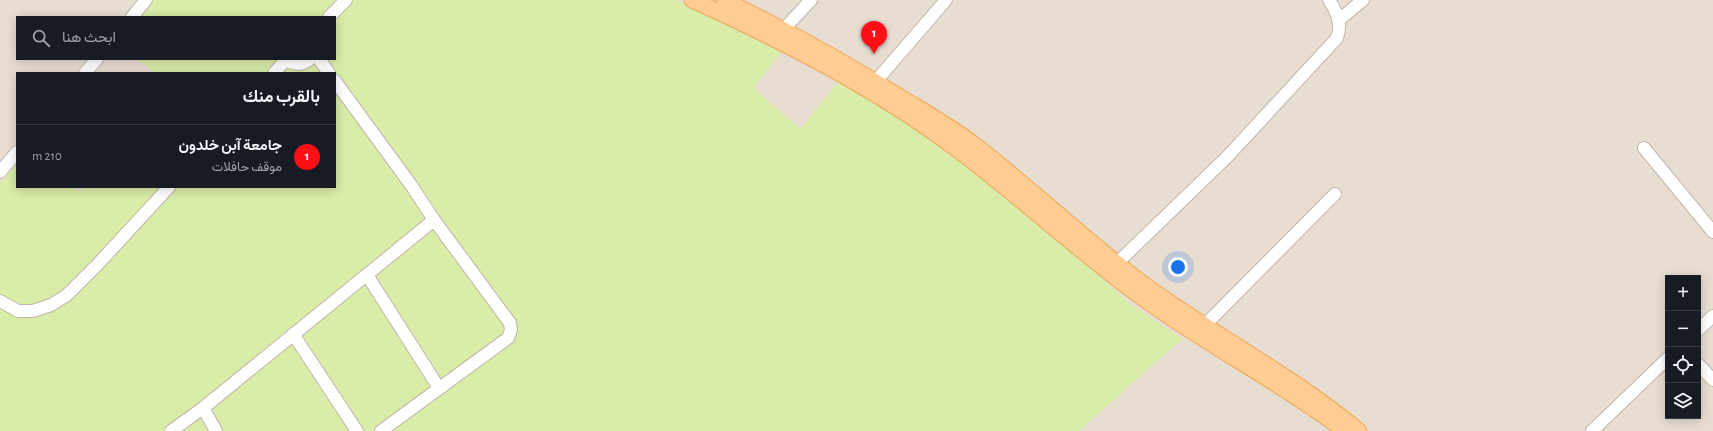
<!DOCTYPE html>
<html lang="ar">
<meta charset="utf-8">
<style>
body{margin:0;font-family:"Alegreya Sans",Vazirmatn,sans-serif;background:#20242c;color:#f1f3f6;direction:rtl}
.controls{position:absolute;right:12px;bottom:12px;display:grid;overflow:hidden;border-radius:0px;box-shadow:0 2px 10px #0003}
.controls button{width:36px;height:36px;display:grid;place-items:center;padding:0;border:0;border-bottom:1px solid #363941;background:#171b24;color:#f1f3f6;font:20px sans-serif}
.you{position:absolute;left:1178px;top:267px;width:14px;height:14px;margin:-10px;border:3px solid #fff;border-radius:50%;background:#1a73e8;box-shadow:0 0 0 6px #1a73e833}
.badge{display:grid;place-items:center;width:26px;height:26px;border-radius:50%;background:#ff0f15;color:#fff;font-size:13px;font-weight:700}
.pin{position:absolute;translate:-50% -33px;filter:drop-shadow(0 1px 2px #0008)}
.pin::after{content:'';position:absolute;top:21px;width:14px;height:12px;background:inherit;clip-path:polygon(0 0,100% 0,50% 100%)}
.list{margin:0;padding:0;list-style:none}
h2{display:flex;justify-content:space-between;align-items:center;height:52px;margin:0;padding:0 16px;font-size:17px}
h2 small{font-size:13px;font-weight:400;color:#9ea1a6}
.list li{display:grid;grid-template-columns:26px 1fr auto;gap:12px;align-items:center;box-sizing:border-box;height:64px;padding:0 16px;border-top:1px solid #363941}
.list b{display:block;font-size:15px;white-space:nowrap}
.list p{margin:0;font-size:13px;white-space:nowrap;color:#9ea1a6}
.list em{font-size:13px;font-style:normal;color:#9ea1a6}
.icon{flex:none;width:22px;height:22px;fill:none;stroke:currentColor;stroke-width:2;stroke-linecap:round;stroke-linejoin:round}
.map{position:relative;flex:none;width:1713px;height:431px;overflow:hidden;direction:ltr}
.search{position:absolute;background:#171b24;box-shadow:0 2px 10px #0003;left:16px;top:16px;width:320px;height:44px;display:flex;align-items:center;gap:10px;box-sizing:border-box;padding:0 14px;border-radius:0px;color:#9ea1a6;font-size:15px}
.panel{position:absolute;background:#171b24;box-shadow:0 2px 10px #0003;left:16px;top:72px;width:320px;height:116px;border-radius:0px;direction:rtl}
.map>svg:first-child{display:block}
</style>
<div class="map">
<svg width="1713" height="431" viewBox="0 0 1713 431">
<rect width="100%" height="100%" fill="#f4ece4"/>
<path fill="#e8ddd1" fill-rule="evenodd" d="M0,0H1713V431H0ZM17,17H335V59H17ZM17,73H335V187H17ZM1668,278H1698V416H1668Z"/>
<path fill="#d9eca8" d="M152,0H676L784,48L754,88L800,129L839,81L949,147L1030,212L1129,303L1182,339L1079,431H0V183L17,163V187H73L79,192L84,187H335V73H155L138,59H335V17H139Z"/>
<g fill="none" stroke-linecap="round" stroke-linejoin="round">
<g stroke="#c3b5a9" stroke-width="14">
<g id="minor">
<path d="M132,17L146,0"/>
<path d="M329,17L346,0"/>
<path d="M1339,20L1363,0"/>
<path d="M784,29L811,0"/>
<path d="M285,59C293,65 302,66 310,59"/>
<path d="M319,59L329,73"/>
<path d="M85,73L97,59"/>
<path d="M274,73L286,60"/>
<path d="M876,81L946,0"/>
<path d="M1644,148L1713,232"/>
<path d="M0,172L17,152"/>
<path d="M1111,269L1227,157L1337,38C1342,24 1337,12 1329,0"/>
<path d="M367,275L439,388"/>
<path d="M0,301L18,311H33L51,305L67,295L98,264L169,187"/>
<path d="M1204,326L1335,194"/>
<path d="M1698,330L1713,316"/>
<path d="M293,334L357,431"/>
<path d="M1698,364L1713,380"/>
<path d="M203,408L216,431"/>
<path d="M171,431L203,408L434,220L411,185L335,81"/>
<path d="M381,431L508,338L511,330L510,323L434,220"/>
<path d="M1592,431L1668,358"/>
</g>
</g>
<g stroke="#eea657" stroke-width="17">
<g id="major">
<path d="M692,0C785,42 877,89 959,151C1020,197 1076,249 1137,294C1204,344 1279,381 1345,431"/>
<path d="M724,0C785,29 843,61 900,97C925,112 952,127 975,145C1032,189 1084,239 1142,283C1213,335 1292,375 1359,431"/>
</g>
</g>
<use href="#minor" stroke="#fff" stroke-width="12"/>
<use href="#major" stroke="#ffcc91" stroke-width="15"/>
</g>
</svg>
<div class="controls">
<button>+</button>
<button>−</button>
<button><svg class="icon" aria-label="locate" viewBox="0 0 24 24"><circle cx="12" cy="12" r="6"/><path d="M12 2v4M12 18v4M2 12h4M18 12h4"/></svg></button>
<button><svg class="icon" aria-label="layers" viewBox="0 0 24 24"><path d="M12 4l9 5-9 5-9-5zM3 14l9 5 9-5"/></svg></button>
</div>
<div class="you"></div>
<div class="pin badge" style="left:874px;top:54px">1</div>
<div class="search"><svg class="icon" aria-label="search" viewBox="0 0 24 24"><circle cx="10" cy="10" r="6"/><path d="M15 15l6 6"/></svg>ابحث هنا</div>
<section class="panel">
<h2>بالقرب منك<small></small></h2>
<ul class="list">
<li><span class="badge">1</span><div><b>جامعة آبن خلدون</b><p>موقف حافلات</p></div><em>210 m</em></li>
</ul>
</section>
</div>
